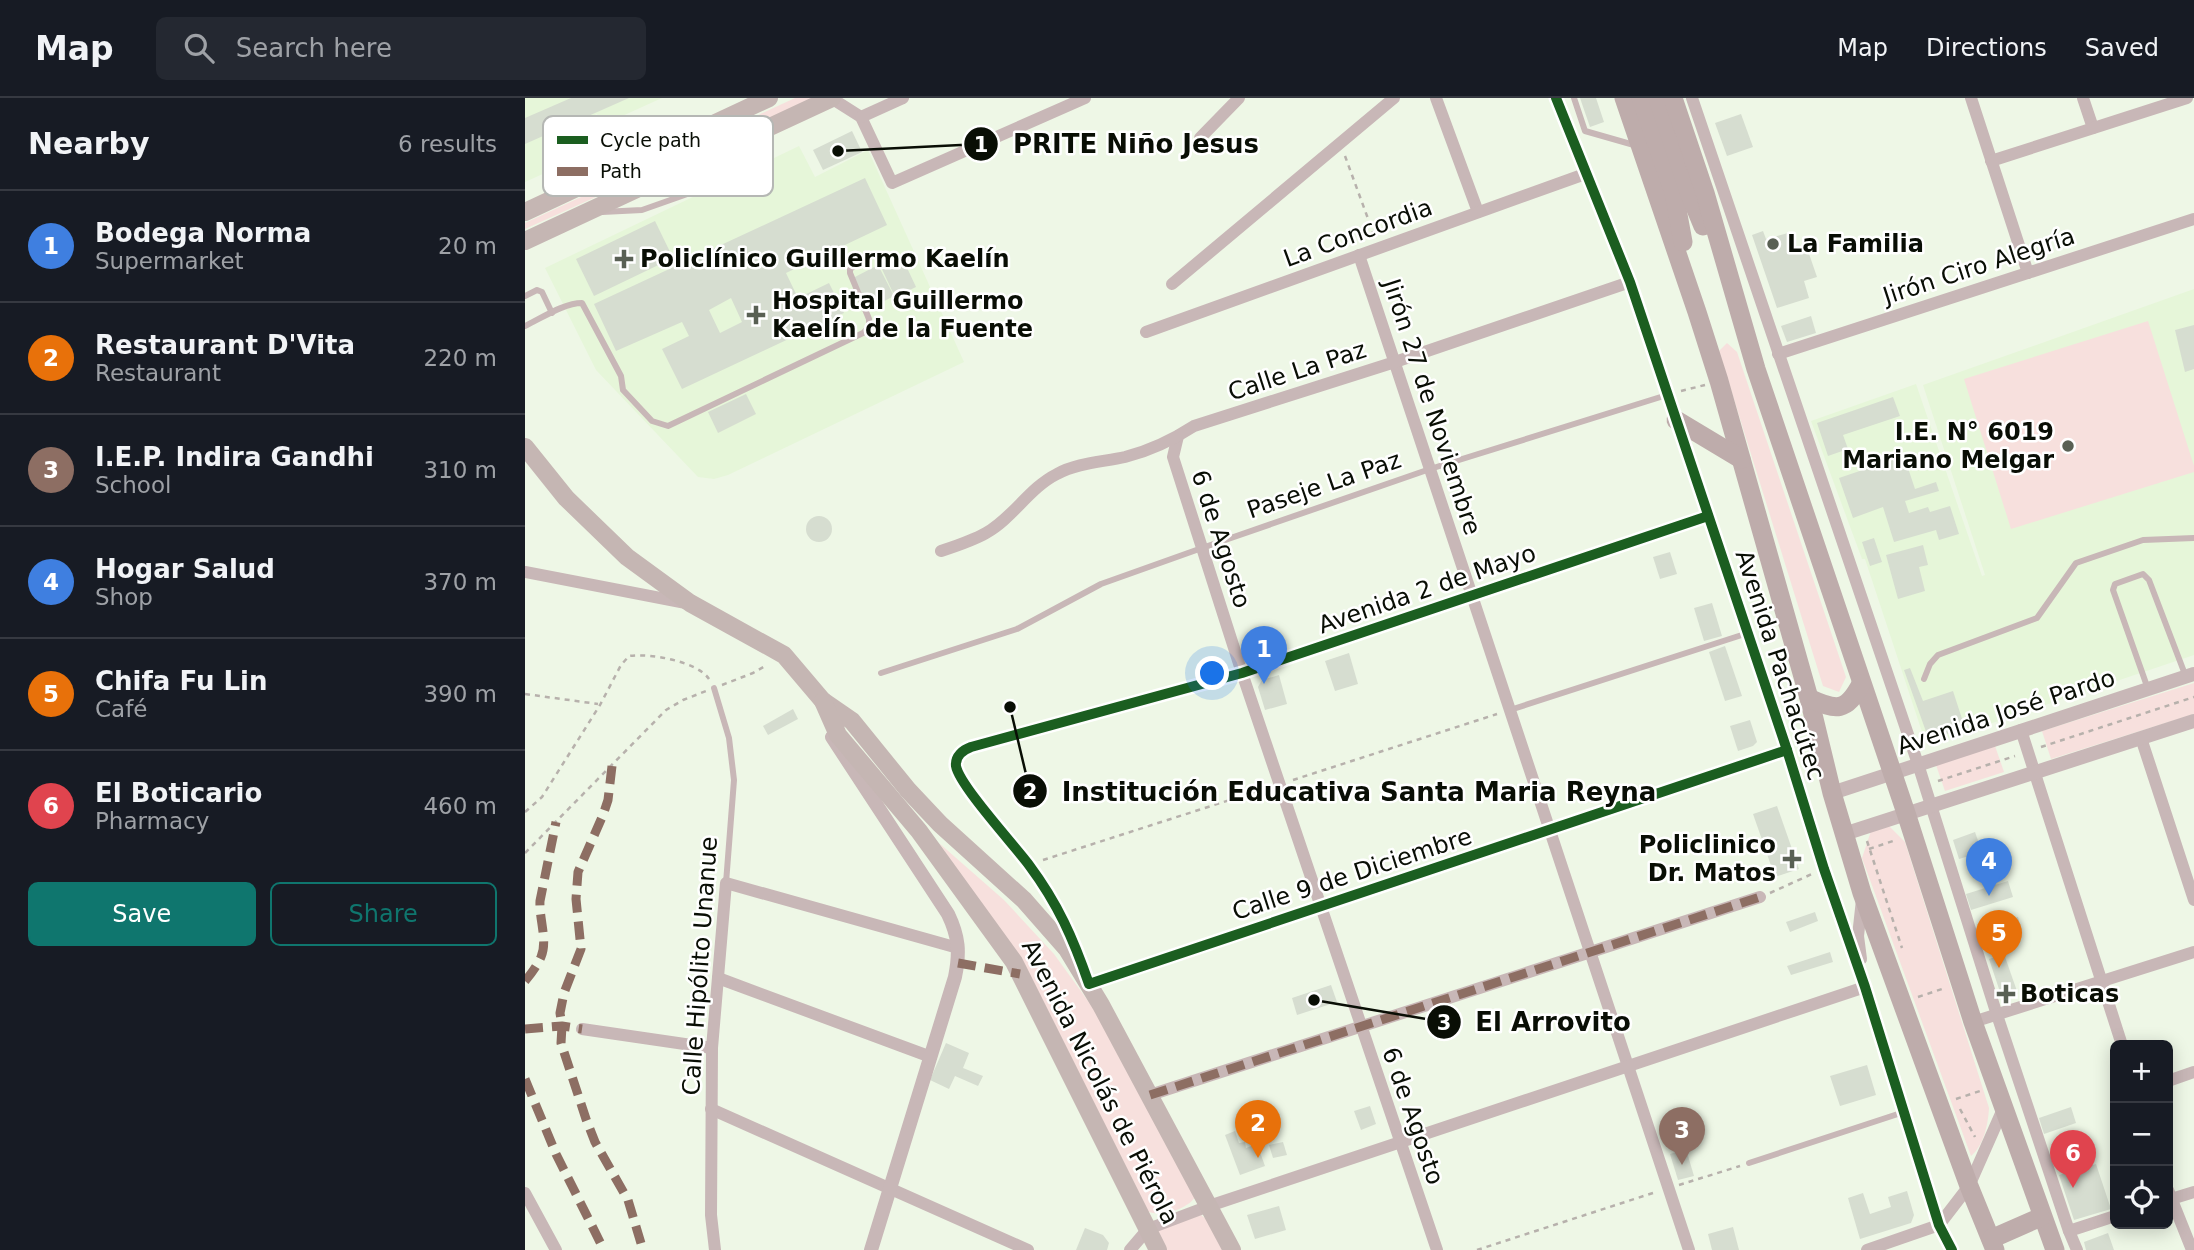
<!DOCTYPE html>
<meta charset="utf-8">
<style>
body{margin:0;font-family:"DejaVu Sans",sans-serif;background:#242831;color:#f1f3f6}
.controls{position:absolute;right:21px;bottom:21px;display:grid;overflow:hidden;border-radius:10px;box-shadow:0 4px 18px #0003}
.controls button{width:63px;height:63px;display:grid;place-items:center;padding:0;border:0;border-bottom:2px solid #363941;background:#171b24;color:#f1f3f6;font:35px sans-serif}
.you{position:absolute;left:688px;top:576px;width:24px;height:24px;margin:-18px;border:5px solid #fff;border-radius:50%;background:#1a73e8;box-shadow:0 0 0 10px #1a73e833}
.badge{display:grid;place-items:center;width:46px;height:46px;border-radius:50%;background:#0f766e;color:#fff;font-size:23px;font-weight:700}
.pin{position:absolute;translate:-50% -58px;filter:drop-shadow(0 2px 4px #0008)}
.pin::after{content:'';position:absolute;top:37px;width:24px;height:21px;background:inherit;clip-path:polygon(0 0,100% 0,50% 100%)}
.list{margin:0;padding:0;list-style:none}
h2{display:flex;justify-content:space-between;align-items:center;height:91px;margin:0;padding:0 28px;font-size:30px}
h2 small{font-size:23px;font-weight:400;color:#9ea1a6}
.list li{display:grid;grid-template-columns:46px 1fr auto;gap:21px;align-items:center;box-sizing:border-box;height:112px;padding:0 28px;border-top:2px solid #363941}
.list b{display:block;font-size:26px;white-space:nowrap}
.list p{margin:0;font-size:23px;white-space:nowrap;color:#9ea1a6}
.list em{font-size:23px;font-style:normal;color:#9ea1a6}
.actions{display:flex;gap:14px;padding:21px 28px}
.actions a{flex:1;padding:16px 0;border:2px solid #0f766e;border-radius:10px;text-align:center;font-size:24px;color:#0f766e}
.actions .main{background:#0f766e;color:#fff}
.icon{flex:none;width:38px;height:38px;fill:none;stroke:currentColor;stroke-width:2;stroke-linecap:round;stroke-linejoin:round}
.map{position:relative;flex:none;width:1669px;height:1152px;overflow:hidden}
header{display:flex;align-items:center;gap:42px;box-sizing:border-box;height:98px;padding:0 35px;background:#171b24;border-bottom:2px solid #363941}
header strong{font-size:33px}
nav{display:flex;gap:38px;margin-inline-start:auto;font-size:24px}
.search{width:490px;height:63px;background:#242831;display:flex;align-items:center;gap:18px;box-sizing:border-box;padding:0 24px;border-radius:10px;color:#9ea1a6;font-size:26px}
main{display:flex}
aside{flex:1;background:#171b24}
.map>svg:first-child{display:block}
</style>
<header>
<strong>Map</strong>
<div class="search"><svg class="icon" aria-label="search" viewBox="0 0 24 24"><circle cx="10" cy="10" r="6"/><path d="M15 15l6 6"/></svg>Search here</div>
<nav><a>Map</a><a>Directions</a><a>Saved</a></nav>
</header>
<main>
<aside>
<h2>Nearby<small>6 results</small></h2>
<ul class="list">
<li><span class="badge" style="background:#3f7fe0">1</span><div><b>Bodega Norma</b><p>Supermarket</p></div><em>20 m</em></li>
<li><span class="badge" style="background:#e8710a">2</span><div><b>Restaurant D'Vita</b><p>Restaurant</p></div><em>220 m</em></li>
<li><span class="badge" style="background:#8d6e63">3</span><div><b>I.E.P. Indira Gandhi</b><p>School</p></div><em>310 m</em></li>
<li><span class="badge" style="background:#3f7fe0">4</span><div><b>Hogar Salud</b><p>Shop</p></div><em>370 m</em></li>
<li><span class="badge" style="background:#e8710a">5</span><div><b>Chifa Fu Lin</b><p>Café</p></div><em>390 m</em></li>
<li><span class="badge" style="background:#e0444e">6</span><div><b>El Boticario</b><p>Pharmacy</p></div><em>460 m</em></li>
</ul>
<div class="actions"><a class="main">Save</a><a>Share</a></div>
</aside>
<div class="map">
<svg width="1669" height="1152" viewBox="0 0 1669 1152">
<rect width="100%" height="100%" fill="#eef7e6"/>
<g fill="#e6f6d9">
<path d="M0,0H137L84,24H76L72,16L55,23L62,39L60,57L0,84Z"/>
<path d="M274,48L290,79L343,52L439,264L203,377L189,381L173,379L71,272L20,170Z"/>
<path d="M1669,191V557L1408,645L1400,643L1340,461H1337L1286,323L1391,286L1457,478L1460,477L1398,287Z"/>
</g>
<g fill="#f7e0dd">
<path d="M270,0H290L0,131V125Z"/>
<path d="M1623,223L1669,368V374L1486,431L1439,281Z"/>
<path d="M1202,245L1212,254L1321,579L1314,594L1298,588L1194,253Z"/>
<path d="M1669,585V616L1526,661L1517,633Z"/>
<path d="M1470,648L1479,674L1420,693L1411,667Z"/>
<path d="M1364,728L1380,744L1464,1010C1463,1026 1459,1047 1446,1058L1337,760L1346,733Z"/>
<path d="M414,745L479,802L529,856L571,914L670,1099C663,1111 634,1120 622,1113L461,814Z"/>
<path d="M676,1117L681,1121L699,1152H638L633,1134L636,1131Z"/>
</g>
<g fill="#d6ddd0" fill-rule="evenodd">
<path d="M46,0H104L0,46V20Z"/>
<path d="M1055,0H1071L1079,24L1065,29Z"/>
<path d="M1216,16L1228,49L1202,58L1190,25Z"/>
<path d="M327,33L337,54L298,72L288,52Z"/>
<path d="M340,80L362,127L261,175L273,200L304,185L319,215L157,291L137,251L164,238L157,224L91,253L69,206ZM206,200L217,224L195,235L184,212Z"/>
<path d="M130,123L148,160L69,198L51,161Z"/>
<path d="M1238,133L1241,141L1263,135L1268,151L1281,147L1292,179L1279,183L1284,200L1252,210L1227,137Z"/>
<path d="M376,157L391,189L370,199L355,167Z"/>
<path d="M353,167L369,198L344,211L328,180Z"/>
<path d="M1286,218L1291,235L1262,244L1256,228Z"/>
<path d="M1669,227V271L1660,274L1650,232Z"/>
<path d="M221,296L231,316L193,335L183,314Z"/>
<path d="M1368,299L1375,318L1318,337L1323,351L1303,358L1292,325Z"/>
<path d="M1379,358L1390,391L1411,384L1414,393L1380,403L1384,415L1403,409L1405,414L1425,408L1434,436L1414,442L1411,432L1369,444L1358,409L1328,420L1314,380Z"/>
<circle cx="294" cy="431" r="13"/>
<path d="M1349,440L1357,464L1345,468L1337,444Z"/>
<path d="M1398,447L1403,467L1394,469L1400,493L1373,501L1361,457Z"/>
<path d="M1145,454L1152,476L1135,481L1128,459Z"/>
<path d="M1187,505L1197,538L1179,543L1169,510Z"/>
<path d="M1200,548L1217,598L1200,603L1184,554Z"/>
<path d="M824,555L833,586L810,593L800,563Z"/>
<path d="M1385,570L1398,603L1428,593L1440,630L1404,642L1379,572Z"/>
<path d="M754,577L762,606L740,612L733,589L737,582Z"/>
<path d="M268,611L273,621L243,637L238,628Z"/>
<path d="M1225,622L1232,644L1228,648L1213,653L1205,628Z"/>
<path d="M1252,708L1274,771L1250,779L1228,716Z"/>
<path d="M1450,734L1457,754L1434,761L1428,742Z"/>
<path d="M1483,783L1488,799L1446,812L1441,796Z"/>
<path d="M1290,814L1293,823L1265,834L1261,824Z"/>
<path d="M1493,819L1496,831L1487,834L1489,840L1460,849L1454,830Z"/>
<path d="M1305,854L1308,864L1266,877L1262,868Z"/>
<path d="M1479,856L1493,896L1481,900L1476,897L1464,861Z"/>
<path d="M806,887L812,904L772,917L767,900Z"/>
<path d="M421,945L444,955L438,970L458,978L453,988L430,978L424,991L405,982Z"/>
<path d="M1342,967L1351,997L1315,1008L1305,978Z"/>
<path d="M845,1008L851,1026L836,1032L829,1013Z"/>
<path d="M1546,1009L1551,1025L1519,1036L1514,1020Z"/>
<path d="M710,1033L714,1045L720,1044L721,1050L732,1046L740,1068L715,1077L700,1037Z"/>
<path d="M758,1044L762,1057L748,1060L744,1047Z"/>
<path d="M1161,1051L1169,1078L1153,1082L1145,1056Z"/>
<path d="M1571,1066L1586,1111L1549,1122L1534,1077Z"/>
<path d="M1382,1093L1389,1117L1386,1125L1335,1141L1323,1100L1338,1095L1345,1116L1366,1109L1363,1099Z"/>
<path d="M754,1108L761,1132L730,1141L722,1117Z"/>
<path d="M1208,1129L1214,1152H1187L1183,1136Z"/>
<path d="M560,1130L578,1137L584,1145L582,1152H551Z"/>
<path d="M1583,1135L1589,1152H1561L1559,1144Z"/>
</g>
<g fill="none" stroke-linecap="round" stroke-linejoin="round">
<g stroke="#b7b1ac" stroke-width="2.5" stroke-dasharray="5 5" stroke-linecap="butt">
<path d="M820,58L849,137"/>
<path d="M1156,293L1180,287"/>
<path d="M197,587L228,575L242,567"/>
<path d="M0,596L73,606"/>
<path d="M1516,649L1669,599"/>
<path d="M768,682L972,616"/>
<path d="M1413,683L1490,658"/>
<path d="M0,714L17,699L75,607L96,567L104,558C124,555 172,563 184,581"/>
<path d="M1342,743L1377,850"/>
<path d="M1344,751L1371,742"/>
<path d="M0,755L141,612L158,602L181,593"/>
<path d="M518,762L742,690"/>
<path d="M1245,795L1287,776"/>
<path d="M1393,899L1420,890"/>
<path d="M1431,1001L1455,993"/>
<path d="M1435,1011L1450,1039"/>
<path d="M1154,1087L1215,1068"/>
<path d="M952,1152L1131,1094"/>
</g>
<g stroke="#c8b7b7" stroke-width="6">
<path d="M1049,0L1060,33L1109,47"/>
<path d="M77,114L117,112L168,94L215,67L235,41"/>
<path d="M0,198L12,192L17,194L27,215"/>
<path d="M0,228C17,220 39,205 57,205L96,278L98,292L127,323L143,328L338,235L344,229V221L325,175V171L346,158"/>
<path d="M356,575L492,531L576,486L677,450L905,371L1142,297"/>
<path d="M1399,581L1405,566L1413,557L1512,520L1551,465L1618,442L1669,440"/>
<path d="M189,590L204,640L209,682L201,785"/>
<path d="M1623,591L1588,492L1590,486L1618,476L1624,482L1661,579"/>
<path d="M985,612L1223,535"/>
<path d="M1224,1065L1379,1014"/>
</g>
<g stroke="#c8b7b7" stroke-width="12">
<path d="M306,0L336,19L367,85L560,0"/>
<path d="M911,0L953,114"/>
<path d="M1031,0L1105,184L1262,652L1299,771L1340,889L1414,1127L1427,1152"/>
<path d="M1167,0L1393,666L1472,917L1544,1133L1552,1152"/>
<path d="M1446,0L1503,175"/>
<path d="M1558,0L1568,30"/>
<path d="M336,19L378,0"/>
<path d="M675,40L714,0"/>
<path d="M1466,63L1662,0"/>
<path d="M834,157L1164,1152"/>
<path d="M647,186L869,0"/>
<path d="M621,234L1060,76"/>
<path d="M1253,256L1669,121"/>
<path d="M653,338L648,359L717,575L912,1152"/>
<path d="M1183,418L717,575L446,649C438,652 430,658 431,668C434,687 490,748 504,767C533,806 548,840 564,886L1262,652"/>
<path d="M416,453C431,448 447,443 461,435C488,420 504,390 532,376C552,365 577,364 600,359C624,353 649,341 669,328L870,264L1105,184"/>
<path d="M0,474L161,505"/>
<path d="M1496,632L1597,947"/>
<path d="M1616,640L1669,802"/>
<path d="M1336,861L1333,838L1337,802"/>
<path d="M193,880L406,959"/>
<path d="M1448,924L1669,854"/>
<path d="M57,931L187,950"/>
<path d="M1643,983L1669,974"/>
<path d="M625,997L1235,799"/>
<path d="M186,1011L503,1152"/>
<path d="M1643,1092L1667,1152"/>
<path d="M0,1095L31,1152"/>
<path d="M1643,1102L1669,1094"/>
<path d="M1544,1133L1590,1118"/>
<path d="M190,1152L186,1117L187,950L201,785L433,850"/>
<path d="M605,1152L623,1131L684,1108L1340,889L1339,882"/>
<path d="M1342,1152L1414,1127L1444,1088L1478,1011"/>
</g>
<g stroke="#c8b7b7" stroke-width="14">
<path d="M307,639L423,816C434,839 435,854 430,879L346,1152"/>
<path d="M1307,695L1669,576"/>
<path d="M1319,736L1669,623"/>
</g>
<g stroke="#c5b6b3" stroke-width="18">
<path d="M0,114L244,0"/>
<path d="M0,143L307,0"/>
<path d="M0,349L41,400L102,459L165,505L259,557L298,603L327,623L383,692L415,726L499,802L542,851L576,907L707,1152"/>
<path d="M298,603L313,637L394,733L489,864L633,1152"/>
</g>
<g stroke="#beacab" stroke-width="19">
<path d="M1099,0L1172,214L1194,283L1284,600L1307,695L1337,795L1444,1088L1470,1152"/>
<path d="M1116,0L1149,95L1158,144"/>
<path d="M1133,0L1166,99L1178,128"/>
<path d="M1148,0L1180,95L1231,271L1381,715L1448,924L1530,1152"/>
<path d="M1151,322L1216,361"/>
<path d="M1284,600C1312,613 1321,614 1336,586"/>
<path d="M1466,1141L1516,1119"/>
</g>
<g stroke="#8d6e63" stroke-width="9" stroke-dasharray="18 9" stroke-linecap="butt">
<path d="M87,668L83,702L78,717L53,774L51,801L56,851L39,895L35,915L37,928L36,945L61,1021L70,1044L103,1102L118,1152"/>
<path d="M433,865L495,876"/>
<path d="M0,883C6,876 12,868 16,859C23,843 14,821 15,803L31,724"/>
<path d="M0,931L37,928L57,931"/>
<path d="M0,981L31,1056L79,1152"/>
<path d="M625,997L1235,799"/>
</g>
<g stroke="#fff" stroke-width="15">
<g id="cycleway">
<path d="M1031,0L1105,184L1262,652L1299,771L1340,889L1414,1127L1427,1152"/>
<path d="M1183,418L717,575L446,649C438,652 430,658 431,668C434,687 490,748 504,767C533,806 548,840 564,886L1262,652"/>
</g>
</g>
<use href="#cycleway" stroke="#1b5e20" stroke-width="10"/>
</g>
<g fill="#596054" stroke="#fff" stroke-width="2.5">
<circle cx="1248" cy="146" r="7"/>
<path d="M95.5 150.5h7v7h7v7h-7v7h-7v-7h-7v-7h7z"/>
<path d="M227.5 206.5h7v7h7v7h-7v7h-7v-7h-7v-7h7z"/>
<circle cx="1543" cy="348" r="7"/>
<path d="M1263.5 750.5h7v7h7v7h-7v7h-7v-7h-7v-7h7z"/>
<path d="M1477.5 885.5h7v7h7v7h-7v7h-7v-7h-7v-7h7z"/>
</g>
<g text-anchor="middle" stroke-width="5" stroke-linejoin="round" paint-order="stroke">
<g font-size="24" fill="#090e05" stroke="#fff">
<text transform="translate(833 135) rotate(-20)" y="8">La Concordia</text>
<text transform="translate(1454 168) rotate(-18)" y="8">Jirón Ciro Alegría</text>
<text transform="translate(772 273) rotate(-18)" y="8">Calle La Paz</text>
<text transform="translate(907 309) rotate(72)" y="8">Jirón 27 de Noviembre</text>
<text transform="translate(799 387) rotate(-19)" y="8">Paseje La Paz</text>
<text transform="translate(696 441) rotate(72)" y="8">6 de Agosto</text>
<text transform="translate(902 491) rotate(-19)" y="8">Avenida 2 de Mayo</text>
<text transform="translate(1255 567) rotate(72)" y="8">Avenida Pachacútec</text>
<text transform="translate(1481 614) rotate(-18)" y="8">Avenida José Pardo</text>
<text transform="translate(827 776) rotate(-18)" y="8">Calle 9 de Diciembre</text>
<text transform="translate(175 868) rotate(-86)" y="8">Calle Hipólito Unanue</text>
<text transform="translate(575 984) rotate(63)" y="8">Avenida Nicolás de Piérola</text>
<text transform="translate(888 1018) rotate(71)" y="8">6 de Agosto</text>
</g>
<g font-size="24" font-weight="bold" fill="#090e05" stroke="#fff" text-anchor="start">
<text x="1262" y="154">La Familia</text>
<text x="115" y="169">Policlínico Guillermo Kaelín</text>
<text x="247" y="211">Hospital Guillermo<tspan x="247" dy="28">Kaelín de la Fuente</tspan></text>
<text x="1529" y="342" text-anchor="end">I.E. N° 6019<tspan x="1529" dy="28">Mariano Melgar</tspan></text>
<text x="1251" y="755" text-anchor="end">Policlinico<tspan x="1251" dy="28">Dr. Matos</tspan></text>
<text x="1495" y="904">Boticas</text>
</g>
</g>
<rect x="18" y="18" width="230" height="80" rx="10" fill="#fff" stroke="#b5b7b4" stroke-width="2"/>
<rect x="32" y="38" width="31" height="8" fill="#1b5e20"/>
<rect x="32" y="69" width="31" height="9" fill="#8d6e63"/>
<g font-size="19" fill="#090e05">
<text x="75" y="49">Cycle path</text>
<text x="75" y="80">Path</text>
</g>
<path fill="none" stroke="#090e05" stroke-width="2.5" d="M313 53L456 46M485 609L505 693M789 902L919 924"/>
<g fill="#090e05" stroke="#fff" stroke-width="2.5">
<circle cx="313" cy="53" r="7"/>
<circle cx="485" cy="609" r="7"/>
<circle cx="789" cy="902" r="7"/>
<circle cx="456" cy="46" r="18"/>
<circle cx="505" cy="693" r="18"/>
<circle cx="919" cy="924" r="18"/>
</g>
<g font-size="21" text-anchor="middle" font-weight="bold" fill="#fff">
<text x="456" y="54">1</text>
<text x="505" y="701">2</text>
<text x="919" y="932">3</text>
</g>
<g font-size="26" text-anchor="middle" font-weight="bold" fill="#090e05" stroke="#fff" stroke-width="5" stroke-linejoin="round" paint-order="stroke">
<text x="611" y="55">PRITE Niño Jesus</text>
<text x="834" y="703">Institución Educativa Santa Maria Reyna</text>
<text x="1028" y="933">El Arrovito</text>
</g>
</svg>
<div class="controls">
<button>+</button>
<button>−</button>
<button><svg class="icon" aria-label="locate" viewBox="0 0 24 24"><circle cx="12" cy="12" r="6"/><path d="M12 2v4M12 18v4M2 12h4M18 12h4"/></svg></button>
</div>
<div class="you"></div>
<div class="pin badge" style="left:739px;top:586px;background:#3f7fe0">1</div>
<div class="pin badge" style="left:733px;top:1060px;background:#e8710a">2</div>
<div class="pin badge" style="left:1157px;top:1067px;background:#8d6e63">3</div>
<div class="pin badge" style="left:1464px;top:798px;background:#3f7fe0">4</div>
<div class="pin badge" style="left:1474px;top:870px;background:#e8710a">5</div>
<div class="pin badge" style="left:1548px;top:1090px;background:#e0444e">6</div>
</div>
</main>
